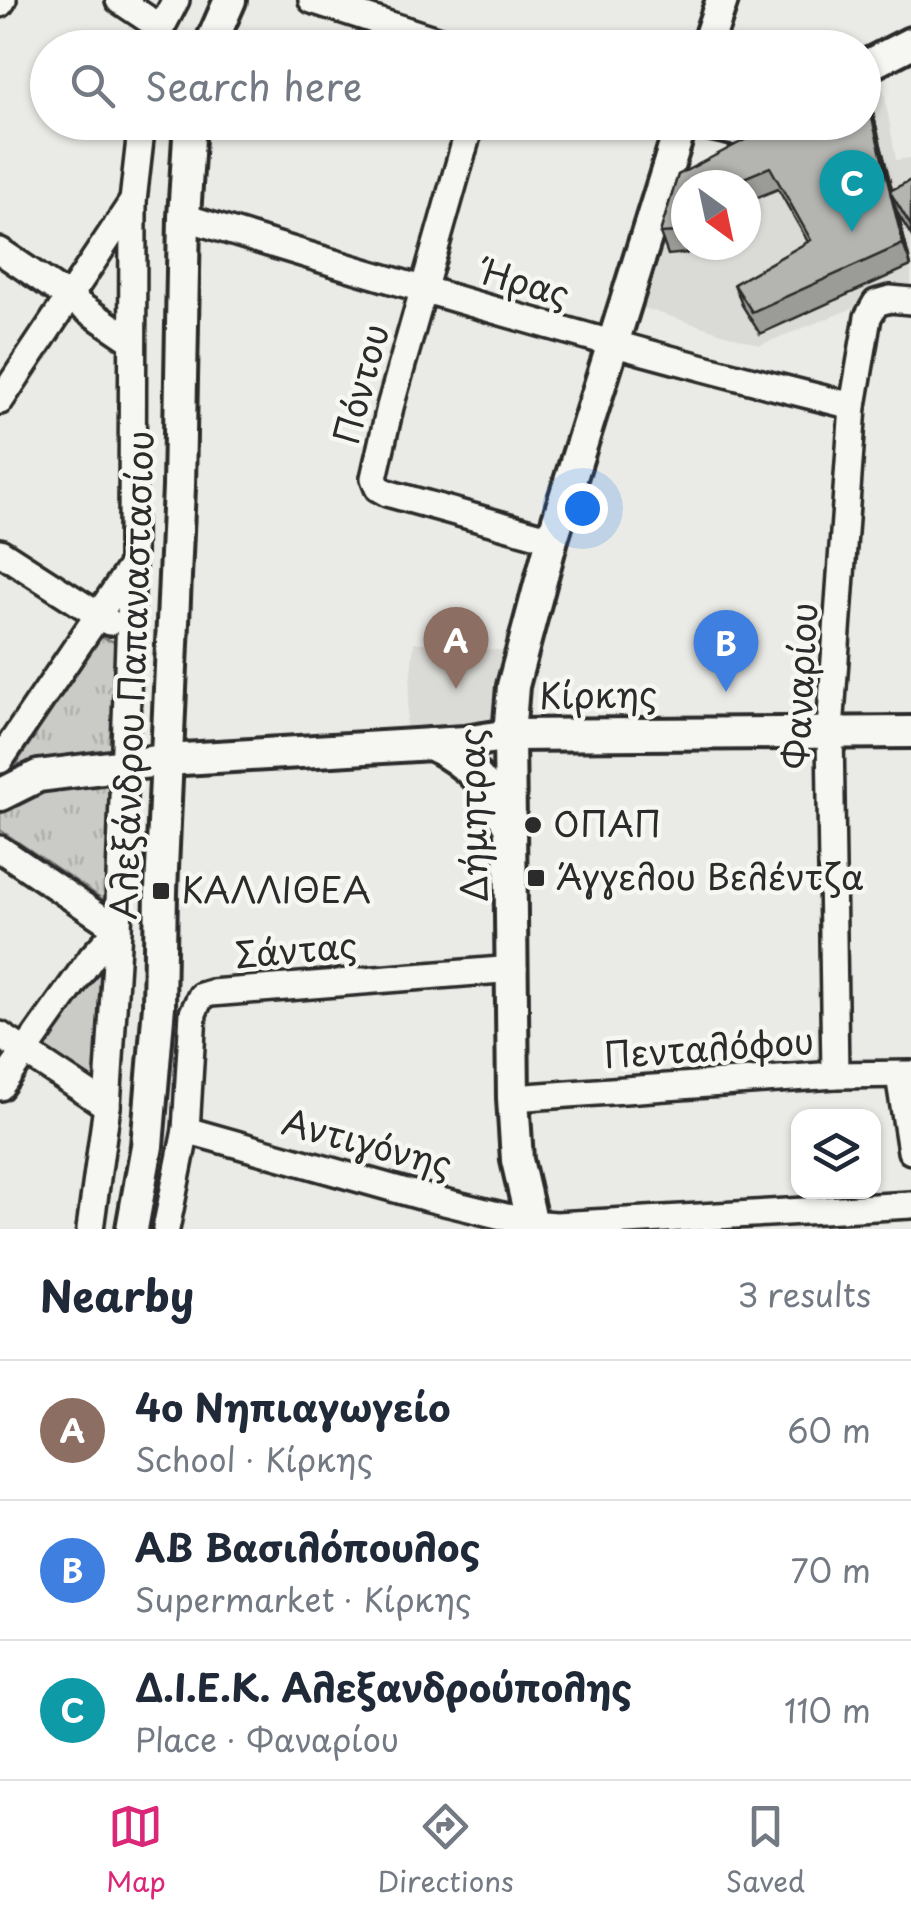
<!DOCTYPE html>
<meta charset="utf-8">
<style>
body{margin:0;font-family:"Playpen Sans",sans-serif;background:#f2f2f3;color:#1f2937}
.controls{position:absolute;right:30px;bottom:30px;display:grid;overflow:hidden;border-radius:20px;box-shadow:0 2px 8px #0004}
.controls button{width:90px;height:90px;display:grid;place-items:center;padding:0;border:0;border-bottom:2px solid #e0e1e3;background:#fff;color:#1f2937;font:50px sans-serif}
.compass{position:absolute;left:671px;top:170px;width:90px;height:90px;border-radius:50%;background:#fff;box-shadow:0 2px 8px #0004;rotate:147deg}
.you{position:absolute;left:582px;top:508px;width:35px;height:35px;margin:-25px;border:8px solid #fff;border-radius:50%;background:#1a73e8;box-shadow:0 0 0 15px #1a73e833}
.badge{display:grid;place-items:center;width:65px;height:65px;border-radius:50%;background:#db2777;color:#fff;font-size:32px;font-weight:700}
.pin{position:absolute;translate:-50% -82px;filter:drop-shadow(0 2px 5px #0008)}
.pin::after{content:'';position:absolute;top:52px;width:35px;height:30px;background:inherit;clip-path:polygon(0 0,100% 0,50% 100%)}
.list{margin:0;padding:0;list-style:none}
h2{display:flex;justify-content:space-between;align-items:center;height:130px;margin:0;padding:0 40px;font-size:42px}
h2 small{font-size:32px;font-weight:400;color:#747a83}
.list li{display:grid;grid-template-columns:65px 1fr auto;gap:30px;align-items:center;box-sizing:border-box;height:140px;padding:0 40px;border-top:2px solid #e0e1e3}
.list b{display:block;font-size:38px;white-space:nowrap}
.list p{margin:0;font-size:32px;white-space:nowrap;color:#747a83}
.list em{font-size:32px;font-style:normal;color:#747a83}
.icon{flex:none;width:55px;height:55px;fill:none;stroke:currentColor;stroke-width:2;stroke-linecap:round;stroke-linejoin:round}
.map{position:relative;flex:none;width:911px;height:1229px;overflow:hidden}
.search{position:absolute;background:#fff;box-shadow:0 2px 8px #0004;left:30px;right:30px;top:30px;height:110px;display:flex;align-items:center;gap:25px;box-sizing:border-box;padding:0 35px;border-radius:55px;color:#747a83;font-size:38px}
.sheet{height:550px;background:#fff}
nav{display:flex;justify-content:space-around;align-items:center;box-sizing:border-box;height:140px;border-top:2px solid #e0e1e3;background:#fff;font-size:28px;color:#747a83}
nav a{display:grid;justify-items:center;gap:5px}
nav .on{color:#db2777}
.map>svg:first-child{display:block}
</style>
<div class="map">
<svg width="911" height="1229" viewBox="0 0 911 1229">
<defs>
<pattern id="park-tufts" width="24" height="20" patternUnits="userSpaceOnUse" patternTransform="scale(2.5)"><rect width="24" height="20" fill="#cacac7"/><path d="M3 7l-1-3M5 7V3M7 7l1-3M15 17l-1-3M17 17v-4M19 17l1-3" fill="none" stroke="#aeaeab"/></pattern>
</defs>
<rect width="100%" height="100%" fill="#eaeae6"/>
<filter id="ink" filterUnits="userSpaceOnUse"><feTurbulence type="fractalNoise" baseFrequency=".01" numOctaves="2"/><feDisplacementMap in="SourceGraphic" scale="20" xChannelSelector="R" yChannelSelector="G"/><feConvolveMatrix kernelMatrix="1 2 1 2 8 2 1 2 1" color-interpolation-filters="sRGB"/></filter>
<g filter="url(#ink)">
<g fill="#dadad6" fill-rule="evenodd">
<path d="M882,81L896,160L911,158V289L904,288L760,345L638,306L677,187L864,122V90ZM686,185H746V245H686Z"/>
<path d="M414,642L507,651L499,727L405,735Z"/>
</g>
<path fill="#cacac7" stroke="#7a7a79" stroke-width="2.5" d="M100,958L111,959L102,1087L38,1044Z"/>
<g fill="url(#park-tufts)" stroke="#7a7a79" stroke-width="2.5">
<path d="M101,637L115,642L113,754L16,764Z"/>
<path d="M112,776L110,904L0,830V812L28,793Z"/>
</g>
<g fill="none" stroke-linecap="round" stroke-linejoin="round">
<g stroke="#2b2b2b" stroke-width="32">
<g id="minor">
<path d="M119,0L161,28"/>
<path d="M312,0L461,48"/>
<path d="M0,4L3,0"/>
<path d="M154,48L157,36L176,0"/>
<path d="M471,122L390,407L374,478L378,488L387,493L552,539"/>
<path d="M184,217C406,286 627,351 853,406"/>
<path d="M0,251L131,340"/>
<path d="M0,401L133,201"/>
<path d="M0,552L109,622"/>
<path d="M0,760L132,565"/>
<path d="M0,849L118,929L92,957L0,1087"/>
<path d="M0,1035L107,1106"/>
<path d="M835,1075L830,730L853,406L868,317L876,303L890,299L911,301"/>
<path d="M899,1075L911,1151"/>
<path d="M513,1098L835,1075L911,1074"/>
<path d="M186,1130L424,1197L531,1223L556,1225L911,1205"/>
<path d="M90,1229L107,1106L118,929L132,565L133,201L142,122"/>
<path d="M166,1229L186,1130L193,1013L201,996L211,993L514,969"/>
</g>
</g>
<g stroke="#2b2b2b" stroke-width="38">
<g id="tertiary">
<path d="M209,48L230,0"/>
<path d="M706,48L722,0"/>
<path d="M864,67L911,43"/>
<path d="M701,122L733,129L750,122"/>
<path d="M431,744C473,766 486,784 509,826"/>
<path d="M0,795L38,776L166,760L465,742L509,735L911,732"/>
<path d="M132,1229L147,1146L159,1006L161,891L179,487L184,217L190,122"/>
<path d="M533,1229L517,1160L513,1098L509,735L513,686L552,539L682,122"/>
</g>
</g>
<use href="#minor" stroke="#f6f6f2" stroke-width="25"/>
<use href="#tertiary" stroke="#f6f6f2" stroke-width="30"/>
</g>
<path fill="#9b9b98" stroke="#2b2b2b" stroke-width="2.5" d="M864,84L870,101L892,190L911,180V235L898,214L911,266L760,334L742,305L734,284L808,242L778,189L746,202V185H686V245H694L687,253L668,255L660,233L678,175Z"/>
<g fill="#7e7e7c" stroke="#2b2b2b" stroke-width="2.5">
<path d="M864,84L870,101L894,198L890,192Z"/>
<path d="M890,192L898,214L911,266L903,244Z"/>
<path d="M686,223V245H694L687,253L679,232Z"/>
</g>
<path fill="#b4b4b1" stroke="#2b2b2b" stroke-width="2.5" d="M864,86L890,191L911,180V226L890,192L903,244L752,312L734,284L811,240L770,167L727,185H686V223L679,232L660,233L678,175L779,122H864Z"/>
</g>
<g fill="#2b2b2b" stroke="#f6f6f2" stroke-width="4">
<circle cx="533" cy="825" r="10"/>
<rect x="526" y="868" width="20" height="20" rx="5"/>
<rect x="151" y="881" width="20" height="20" rx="5"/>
</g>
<g text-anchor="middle" stroke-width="9" stroke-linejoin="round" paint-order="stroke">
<g font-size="35" fill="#2b2b2b" stroke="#f6f6f2">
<text transform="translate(526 284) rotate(16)" y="12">Ήρας</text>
<text transform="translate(362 384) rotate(-75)" y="12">Πόντου</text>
<text transform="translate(133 675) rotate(-88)" y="12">Αλεξάνδρου Παπαναστασίου</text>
<text transform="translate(801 686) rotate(-87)" y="12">Φαναρίου</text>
<text transform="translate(598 696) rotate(-1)" y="12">Κίρκης</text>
<text transform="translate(474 815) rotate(-91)" y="12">Δήμητρας</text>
<text transform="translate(296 951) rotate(-5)" y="12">Σάντας</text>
<text transform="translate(709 1049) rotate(-4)" y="12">Πενταλόφου</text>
<text transform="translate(367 1144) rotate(15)" y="12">Αντιγόνης</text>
</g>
<g font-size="35" fill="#2b2b2b" stroke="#f6f6f2" text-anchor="start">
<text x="553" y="837">ΟΠΑΠ</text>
<text x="556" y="890">Άγγελου Βελέντζα</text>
<text x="181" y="903">ΚΑΛΛΙΘΕΑ</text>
</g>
</g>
</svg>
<div class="controls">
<button><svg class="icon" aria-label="layers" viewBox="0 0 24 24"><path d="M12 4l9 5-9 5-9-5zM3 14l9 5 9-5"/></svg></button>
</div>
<svg class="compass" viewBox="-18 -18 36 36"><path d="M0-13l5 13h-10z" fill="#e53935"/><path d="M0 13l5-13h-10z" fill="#747a83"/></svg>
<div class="you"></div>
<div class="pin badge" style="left:456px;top:689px;background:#8d6e63">A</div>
<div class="pin badge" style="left:726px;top:692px;background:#3f7fe0">B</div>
<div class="pin badge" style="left:852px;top:232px;background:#0f9aa8">C</div>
<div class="search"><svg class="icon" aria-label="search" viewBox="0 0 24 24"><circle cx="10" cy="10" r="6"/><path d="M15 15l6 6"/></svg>Search here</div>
</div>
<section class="sheet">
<h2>Nearby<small>3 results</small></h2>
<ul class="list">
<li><span class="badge" style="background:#8d6e63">A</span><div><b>4ο Νηπιαγωγείο</b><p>School · Κίρκης</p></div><em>60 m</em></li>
<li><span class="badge" style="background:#3f7fe0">B</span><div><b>ΑΒ Βασιλόπουλος</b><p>Supermarket · Κίρκης</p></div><em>70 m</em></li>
<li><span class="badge" style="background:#0f9aa8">C</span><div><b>Δ.Ι.Ε.Κ. Αλεξανδρούπολης</b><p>Place · Φαναρίου</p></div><em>110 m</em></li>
</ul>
</section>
<nav>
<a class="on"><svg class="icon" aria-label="map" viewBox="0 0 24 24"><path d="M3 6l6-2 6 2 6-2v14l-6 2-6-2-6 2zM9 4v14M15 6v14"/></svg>Map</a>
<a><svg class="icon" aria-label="directions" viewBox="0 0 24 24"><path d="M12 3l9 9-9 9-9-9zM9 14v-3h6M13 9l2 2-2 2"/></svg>Directions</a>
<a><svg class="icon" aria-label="saved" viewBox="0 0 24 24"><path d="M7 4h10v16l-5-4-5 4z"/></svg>Saved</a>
</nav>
